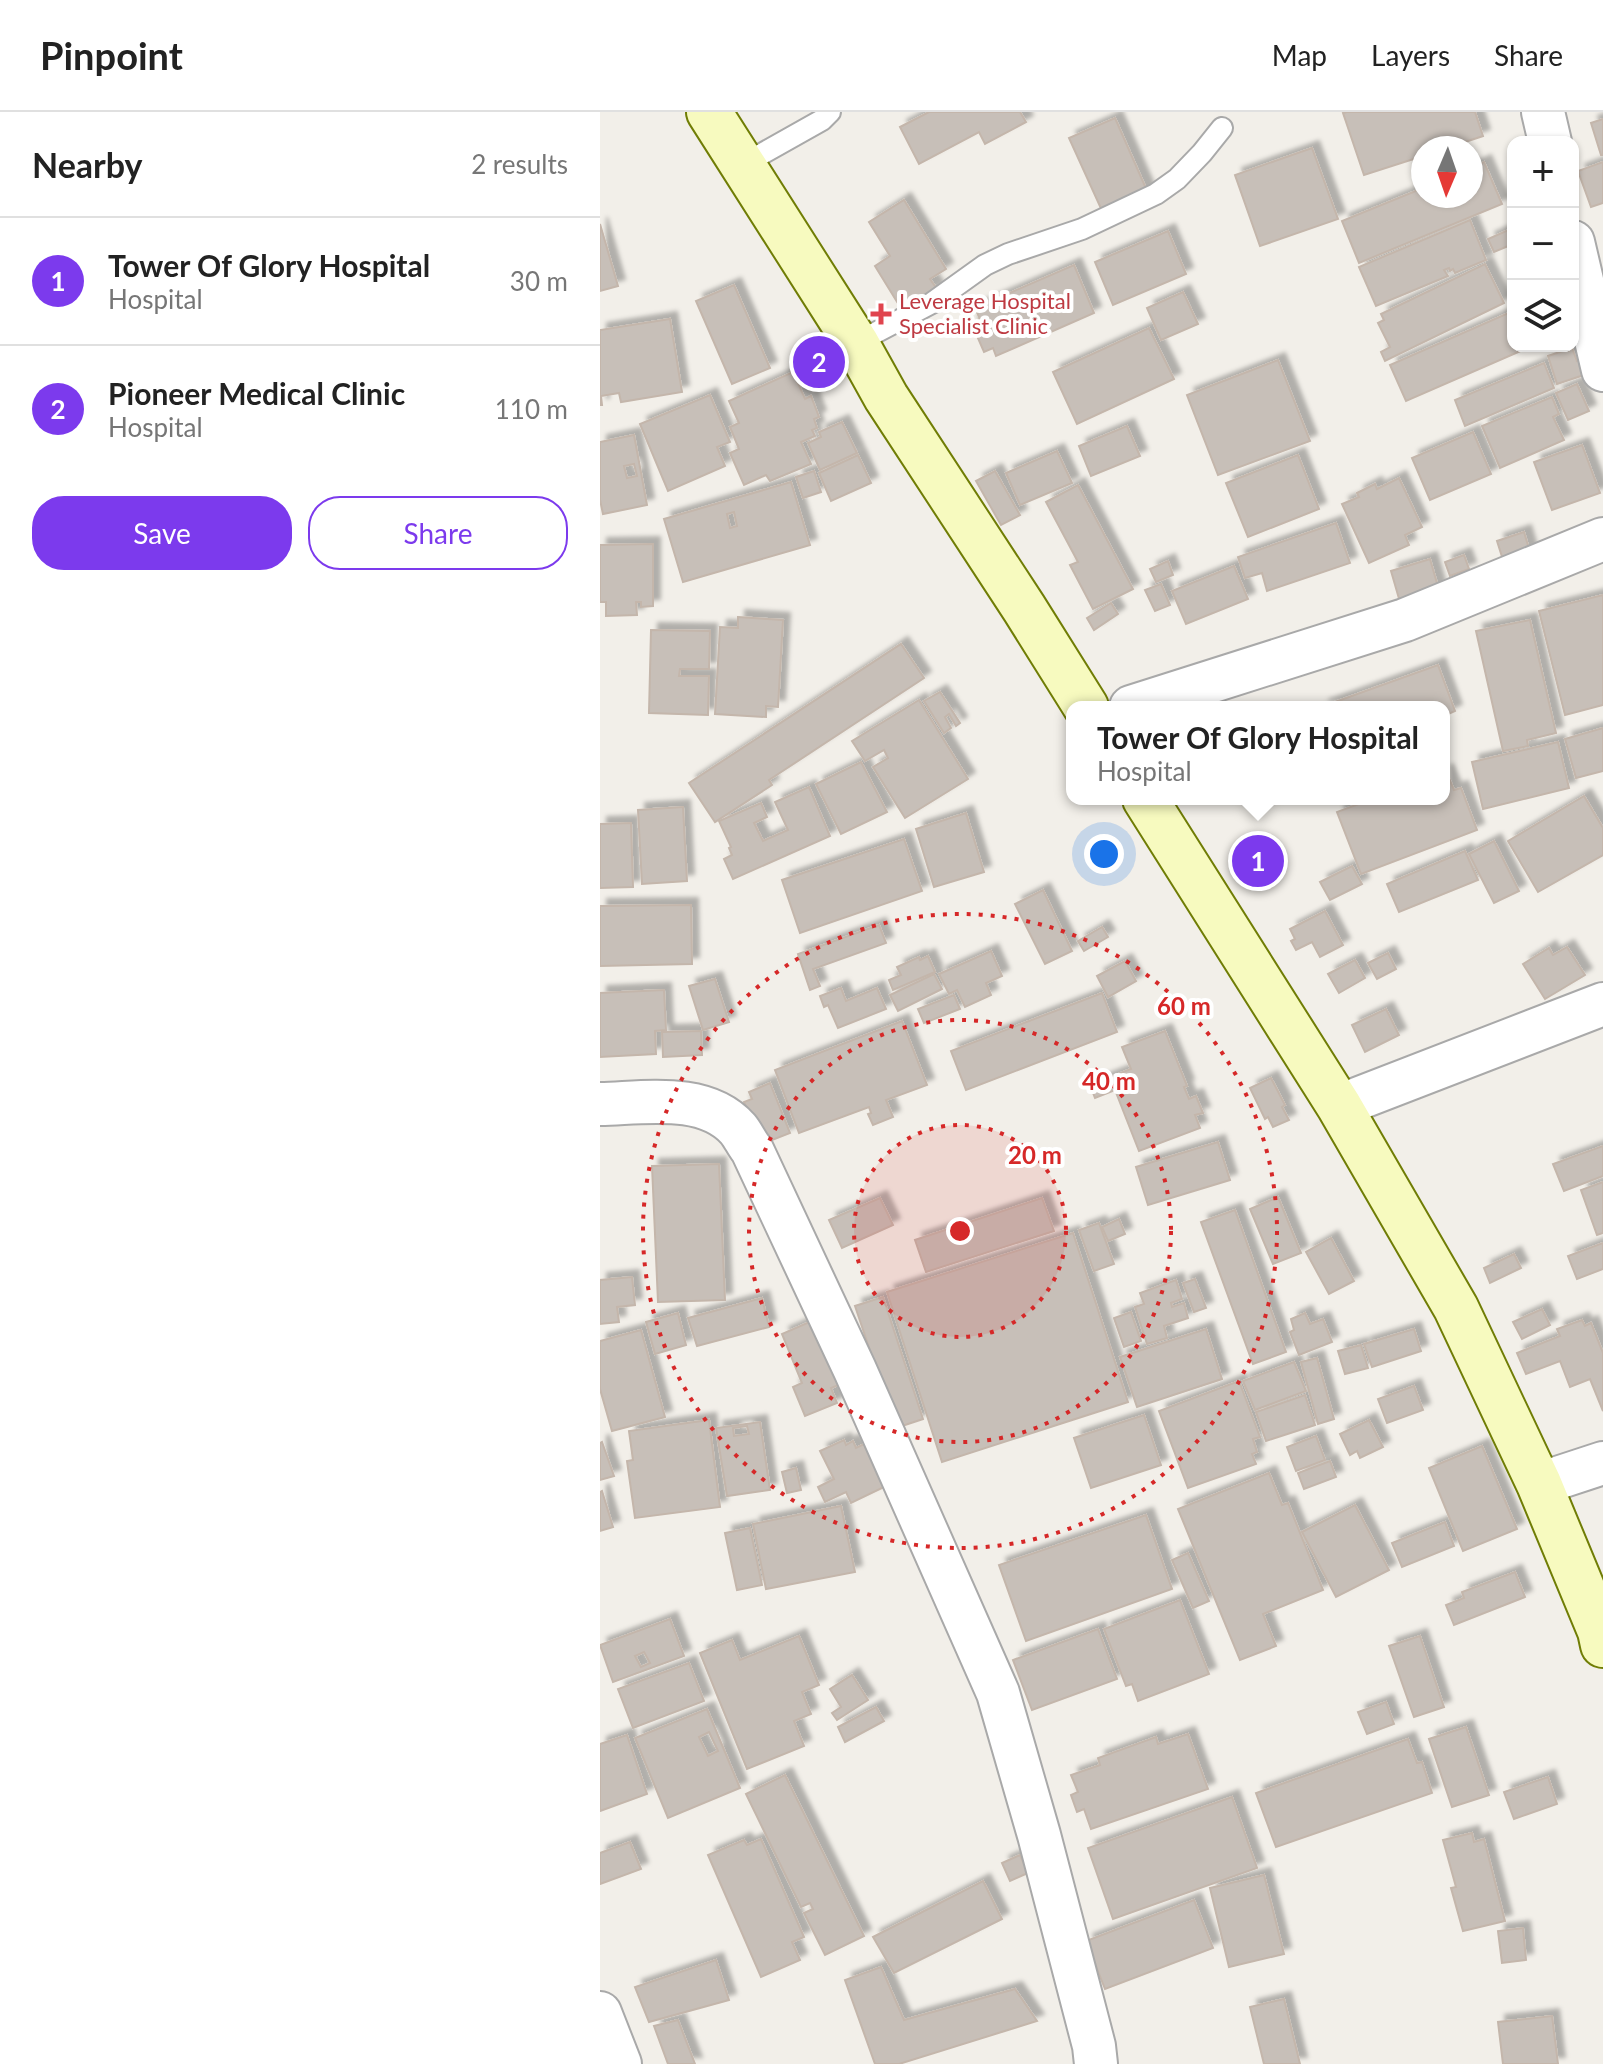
<!DOCTYPE html>
<meta charset="utf-8">
<style>
body{margin:0;font-family:Lato,sans-serif;background:#f6f6f6;color:#222}
.controls{position:absolute;right:24px;top:24px;display:grid;overflow:hidden;border-radius:16px;box-shadow:0 2px 6px #0004}
.controls button{width:72px;height:72px;display:grid;place-items:center;padding:0;border:0;border-bottom:2px solid #e0e0e0;background:#fff;color:#222;font:40px sans-serif}
.compass{position:absolute;left:811px;top:24px;width:72px;height:72px;border-radius:50%;background:#fff;box-shadow:0 2px 6px #0004;rotate:182deg}
.you{position:absolute;left:504px;top:742px;width:28px;height:28px;margin:-20px;border:6px solid #fff;border-radius:50%;background:#1a73e8;box-shadow:0 0 0 12px #1a73e833}
.badge{display:grid;place-items:center;width:52px;height:52px;border-radius:50%;background:#7c3aed;color:#fff;font-size:26px;font-weight:700}
.pin{position:absolute;translate:-50% -50%;border:4px solid #fff;box-shadow:0 2px 8px #0006}
.popup{position:absolute;left:466px;top:589px;width:384px;height:104px;box-sizing:border-box;display:grid;place-content:center;border-radius:16px;background:#fff;filter:drop-shadow(0 2px 6px #0005);font-size:26px;white-space:nowrap;color:#767676}
.popup b{font-size:30px;color:#222}
.popup::after{content:'';position:absolute;left:50%;top:100%;margin-left:-16px;border:16px solid transparent;border-top-color:#fff}
.list{margin:0;padding:0;list-style:none}
h2{display:flex;justify-content:space-between;align-items:center;height:104px;margin:0;padding:0 32px;font-size:34px}
h2 small{font-size:26px;font-weight:400;color:#767676}
.list li{display:grid;grid-template-columns:52px 1fr auto;gap:24px;align-items:center;box-sizing:border-box;height:128px;padding:0 32px;border-top:2px solid #e0e0e0}
.list b{display:block;font-size:30px;white-space:nowrap}
.list p{margin:0;font-size:26px;white-space:nowrap;color:#767676}
.list em{font-size:26px;font-style:normal;color:#767676}
.actions{display:flex;gap:16px;padding:24px 32px}
.actions a{flex:1;padding:18px 0;border:2px solid #7c3aed;border-radius:32px;text-align:center;font-size:28px;color:#7c3aed}
.actions .main{background:#7c3aed;color:#fff}
.icon{flex:none;width:44px;height:44px;fill:none;stroke:currentColor;stroke-width:2;stroke-linecap:round;stroke-linejoin:round}
.map{position:relative;flex:none;width:1003px;height:1952px;overflow:hidden}
header{display:flex;align-items:center;gap:48px;box-sizing:border-box;height:112px;padding:0 40px;background:#fff;border-bottom:2px solid #e0e0e0}
header strong{font-size:38px}
nav{display:flex;gap:44px;margin-inline-start:auto;font-size:28px}
main{display:flex}
aside{flex:1;background:#fff}
.map>svg:first-child{display:block}
</style>
<header>
<strong>Pinpoint</strong>
<nav><a>Map</a><a>Layers</a><a>Share</a></nav>
</header>
<main>
<aside>
<h2>Nearby<small>2 results</small></h2>
<ul class="list">
<li><span class="badge">1</span><div><b>Tower Of Glory Hospital</b><p>Hospital</p></div><em>30 m</em></li>
<li><span class="badge">2</span><div><b>Pioneer Medical Clinic</b><p>Hospital</p></div><em>110 m</em></li>
</ul>
<div class="actions"><a class="main">Save</a><a>Share</a></div>
</aside>
<div class="map">
<svg width="1003" height="1952" viewBox="0 0 1003 1952">
<defs>
<filter id="shadow"><feDropShadow dx="7" dy="-7" stdDeviation="2" flood-color="#0004"/></filter>
</defs>
<rect width="100%" height="100%" fill="#f2efe9"/>
<g fill="#c7bfb8" stroke="#c4b6ab" stroke-width="2" fill-rule="evenodd" filter="url(#shadow)">
<path d="M329,0H420L426,10L385,32L379,20L319,52L300,15Z"/>
<path d="M747,0H875L883,24L847,36H823V44L764,63L743,1Z"/>
<path d="M515,6L548,81L503,101L469,26Z"/>
<path d="M1003,7V43H1001L991,11Z"/>
<path d="M712,36L738,107L660,134L635,63Z"/>
<path d="M884,50L902,92L759,151L742,109L823,76V84H871V56Z"/>
<path d="M1003,50V91L991,95L978,59Z"/>
<path d="M304,88L346,157L330,167L337,177L302,198L275,154L290,144L269,110Z"/>
<path d="M870,108L886,148L855,161L853,157L850,159L849,156L844,158L848,164L776,194L759,155Z"/>
<path d="M0,112L18,174L0,179Z"/>
<path d="M913,116V132L894,140L888,127Z"/>
<path d="M568,119L586,162L513,193L495,150Z"/>
<path d="M885,152L904,191L785,249L781,240L790,235L778,211L784,208L781,202Z"/>
<path d="M474,153L494,201L396,244L393,236L384,240L371,210L380,207L375,196Z"/>
<path d="M134,173L170,256L132,272L96,189Z"/>
<path d="M583,180L598,212L561,228L547,196Z"/>
<path d="M913,199V234H932L806,289L790,253Z"/>
<path d="M70,207L82,280L21,290L19,281L1,284L2,293H0V218Z"/>
<path d="M549,216L574,267L477,312L453,260Z"/>
<path d="M972,236L977,249L989,245L993,260L957,272L948,244Z"/>
<path d="M678,248L710,329L618,363L587,283Z"/>
<path d="M944,251L954,276L865,314L855,288Z"/>
<path d="M193,260L205,287L211,284L219,305L214,307L217,316L212,318L215,324L201,330L211,352L170,369L166,363L144,373L130,341L139,337L130,315L139,311L129,289Z"/>
<path d="M977,272L989,299L968,308L956,281Z"/>
<path d="M110,283L130,330L117,335L125,354L68,379L40,312Z"/>
<path d="M952,285L959,302L953,305L964,328L900,356L882,314Z"/>
<path d="M242,310L257,341L220,358L208,331L221,325L219,320Z"/>
<path d="M527,314L540,344L491,364L479,334Z"/>
<path d="M873,320L891,362L830,388L812,346Z"/>
<path d="M34,323L47,393L3,402L0,388V330ZM34,352L37,364L27,366L24,354Z"/>
<path d="M982,333L1000,381L952,398L934,350Z"/>
<path d="M457,339L472,371L420,393L406,361Z"/>
<path d="M258,343L271,371L231,389L219,361Z"/>
<path d="M698,343L719,397L648,425L626,371Z"/>
<path d="M214,359L221,380L203,386L196,365Z"/>
<path d="M395,359L420,403L401,413L376,369Z"/>
<path d="M799,366L822,415L805,423L809,433L769,451L742,392L759,385L757,381L775,372L777,377Z"/>
<path d="M191,370L210,433L83,470L64,407ZM134,400L137,414L130,416L127,402Z"/>
<path d="M478,373L533,477L493,497L470,453L478,450L446,390Z"/>
<path d="M736,411L750,451L667,479L662,461L645,466L638,445Z"/>
<path d="M924,420L930,440L903,448L897,429Z"/>
<path d="M53,432V494L41,495V490H36L37,503L6,504V490H0V433Z"/>
<path d="M864,443L869,457L850,464L845,450Z"/>
<path d="M830,447L841,485L802,497L791,459Z"/>
<path d="M568,449L573,463L556,470L550,457Z"/>
<path d="M634,454L648,487L586,512L572,479Z"/>
<path d="M561,472L570,493L555,499L545,478Z"/>
<path d="M1003,483V593L965,603L939,499Z"/>
<path d="M511,491L518,502L494,518L487,506Z"/>
<path d="M138,505L183,508L178,595L166,594V605L115,602L120,515L138,516Z"/>
<path d="M930,508L956,621L927,628L928,634L903,639L876,519Z"/>
<path d="M51,518L110,519L109,557H80L79,564H109L108,603L49,601Z"/>
<path d="M301,532L324,566L169,668L172,673L115,710L89,671Z"/>
<path d="M838,553L855,599L844,604V595H756L755,592L749,595H721Z"/>
<path d="M340,580L360,611L356,614L349,602L345,605L351,616L344,621L324,589Z"/>
<path d="M319,588L368,667L305,706L273,655L288,646L284,638L265,649L252,629Z"/>
<path d="M1003,616V659L976,666L965,627Z"/>
<path d="M958,630L969,676L883,697L872,650Z"/>
<path d="M261,650L287,700L241,722L216,672Z"/>
<path d="M846,659L854,678L861,676L877,718L761,762L737,700L772,687H844V660Z"/>
<path d="M209,675L230,724L133,767L124,747L132,743L129,736L131,735L119,709L161,691L167,705L154,711L163,729L188,718L175,690Z"/>
<path d="M984,684L1003,716V743L938,780L908,729Z"/>
<path d="M83,695L87,769L42,772L38,698Z"/>
<path d="M366,701L384,760L334,775L316,717Z"/>
<path d="M31,711L33,775L0,776V712Z"/>
<path d="M304,727L322,779L200,821L182,768Z"/>
<path d="M894,729L919,779L894,791L869,742Z"/>
<path d="M865,739L878,768L799,800L787,772Z"/>
<path d="M752,754L762,772L730,788L720,770Z"/>
<path d="M443,778L472,839L445,852L415,792Z"/>
<path d="M91,793L92,852L0,854V794Z"/>
<path d="M725,799L743,833L720,845L712,830L696,838L691,829L695,827L690,817Z"/>
<path d="M279,813L286,831L213,857L220,874L210,878L198,842Z"/>
<path d="M502,815L508,825L484,839L478,829Z"/>
<path d="M967,835L985,863L945,887L923,852L949,836L953,843Z"/>
<path d="M391,839L402,864L386,871L391,883L365,895L357,878L349,882L339,862Z"/>
<path d="M788,841L796,857L777,867L768,851Z"/>
<path d="M328,844L335,860L293,878L289,868L301,863L297,855L319,845L320,848Z"/>
<path d="M755,848L765,866L739,881L728,862Z"/>
<path d="M525,849L536,869L508,885L497,864Z"/>
<path d="M334,862L342,877L298,899L290,883Z"/>
<path d="M115,867L129,910L103,918L89,874Z"/>
<path d="M241,876L246,889L277,876L286,897L238,916L228,893L224,895L220,884Z"/>
<path d="M64,878L66,918L55,919L56,942L0,945V881Z"/>
<path d="M502,881L517,920L366,978L351,939Z"/>
<path d="M354,883L360,897L324,911L318,897Z"/>
<path d="M786,897L799,923L765,940L752,913Z"/>
<path d="M302,909L327,973L286,988L293,1005L273,1013L268,1002L271,1001L269,995L199,1021L175,958Z"/>
<path d="M101,919L102,943L63,945L62,920Z"/>
<path d="M565,919L587,974L584,975L589,987L596,984L603,1001L595,1003L600,1016L539,1039L515,978L495,986L490,973L531,957L522,935Z"/>
<path d="M671,966L685,993L682,995L689,1008L673,1015L668,1005L665,1007L650,976Z"/>
<path d="M170,971L190,1021L162,1032L144,990L152,987L149,980Z"/>
<path d="M618,1030L630,1068L548,1093L536,1055Z"/>
<path d="M1003,1034V1064L964,1079L953,1052Z"/>
<path d="M119,1052L125,1188L58,1190L52,1054Z"/>
<path d="M1003,1070V1121L997,1123L981,1078Z"/>
<path d="M678,1085L701,1141L673,1152L650,1097Z"/>
<path d="M280,1086L293,1113L242,1136L229,1108Z"/>
<path d="M442,1086L454,1119L326,1160L315,1128Z"/>
<path d="M635,1098L686,1240L653,1252L601,1110Z"/>
<path d="M519,1107L525,1122L508,1129L502,1115Z"/>
<path d="M499,1111L514,1152L494,1159L479,1118Z"/>
<path d="M473,1121L528,1290L342,1350L287,1180Z"/>
<path d="M731,1126L754,1169L729,1182L706,1140Z"/>
<path d="M1003,1131V1157L977,1167L968,1144Z"/>
<path d="M914,1142L921,1156L890,1171L884,1156Z"/>
<path d="M32,1165L35,1193L17,1195L19,1210L0,1212V1168Z"/>
<path d="M595,1167L606,1196L594,1200L583,1171Z"/>
<path d="M576,1168L582,1187L571,1191L572,1195L584,1191L588,1206L564,1214L567,1226L547,1232L535,1195L544,1192L540,1181Z"/>
<path d="M283,1185L323,1307L296,1316L255,1194Z"/>
<path d="M162,1186L169,1215L97,1234L88,1206Z"/>
<path d="M942,1197L950,1213L922,1227L913,1210Z"/>
<path d="M531,1200L541,1229L524,1235L514,1206Z"/>
<path d="M78,1201L86,1233L55,1242L46,1210Z"/>
<path d="M705,1201L710,1212L723,1207L732,1230L699,1243L690,1220L694,1218L691,1207Z"/>
<path d="M214,1208L241,1272L231,1276L237,1291L205,1304L193,1275L202,1271L182,1222Z"/>
<path d="M982,1208L985,1214L991,1211L1003,1241V1299L990,1267L970,1275L960,1249L926,1262L917,1241L960,1224L957,1217Z"/>
<path d="M606,1217L622,1267L537,1295L520,1245Z"/>
<path d="M814,1217L821,1239L772,1255L764,1232Z"/>
<path d="M41,1218L65,1305L12,1319L0,1277V1229Z"/>
<path d="M761,1233L768,1256L745,1262L738,1239Z"/>
<path d="M717,1246L734,1307L718,1312L701,1250Z"/>
<path d="M694,1250L706,1279L655,1298L643,1269Z"/>
<path d="M639,1269L660,1325L653,1327L657,1340L652,1342L656,1352L588,1376L559,1299Z"/>
<path d="M814,1274L823,1298L787,1311L778,1287Z"/>
<path d="M705,1283L715,1313L666,1329L656,1300Z"/>
<path d="M544,1303L561,1353L491,1376L474,1326Z"/>
<path d="M109,1308L120,1395L35,1406L27,1349L33,1348L29,1319Z"/>
<path d="M769,1308L783,1335L760,1346L757,1339L750,1343L740,1322Z"/>
<path d="M160,1310L170,1378L127,1384L116,1316ZM147,1314L149,1322L134,1324L133,1316Z"/>
<path d="M716,1324L725,1348L696,1359L687,1335Z"/>
<path d="M244,1328L246,1333L253,1329L256,1336L264,1332L284,1375L251,1391L246,1380L225,1390L218,1375L234,1367L220,1339Z"/>
<path d="M2,1330L14,1364L0,1368V1331Z"/>
<path d="M882,1334L917,1417L863,1439L829,1356Z"/>
<path d="M730,1349L736,1365L704,1377L698,1361Z"/>
<path d="M196,1356L201,1378L187,1381L182,1360Z"/>
<path d="M669,1361L682,1393L688,1391L723,1478L663,1502L676,1534L640,1548L578,1397Z"/>
<path d="M2,1379L13,1415L0,1419V1380Z"/>
<path d="M755,1393L789,1458L736,1485L702,1420Z"/>
<path d="M241,1394L255,1460L166,1477L153,1412Z"/>
<path d="M546,1403L572,1477L426,1529L399,1453Z"/>
<path d="M845,1410L854,1434L802,1455L792,1431Z"/>
<path d="M150,1416L162,1473L137,1478L125,1421Z"/>
<path d="M588,1441L609,1489L593,1496L572,1448Z"/>
<path d="M915,1460L925,1485L854,1513L846,1493L864,1486L862,1480Z"/>
<path d="M580,1488L609,1562L538,1589L532,1572L526,1574L504,1517Z"/>
<path d="M70,1507L84,1544L13,1570L0,1533ZM44,1540L50,1551L41,1555L35,1544Z"/>
<path d="M498,1517L517,1567L432,1598L413,1548Z"/>
<path d="M199,1524L219,1573L202,1580L211,1602L194,1609L204,1634L147,1657L100,1541L132,1528L140,1548Z"/>
<path d="M820,1524L844,1595L814,1605L789,1534Z"/>
<path d="M89,1551L104,1589L33,1616L18,1577Z"/>
<path d="M252,1563L268,1588L237,1608L232,1601L241,1595L230,1577Z"/>
<path d="M786,1590L794,1612L767,1622L758,1600Z"/>
<path d="M276,1595L284,1609L245,1630L238,1615Z"/>
<path d="M107,1597L140,1676L68,1706L35,1626ZM109,1620L118,1639L108,1644L99,1625Z"/>
<path d="M866,1615L889,1683L852,1695L829,1627Z"/>
<path d="M588,1622L608,1677L491,1717L484,1697L477,1700L471,1683L478,1680L471,1663L500,1653L498,1646L556,1625L558,1632Z"/>
<path d="M27,1623L47,1682L0,1699V1632Z"/>
<path d="M808,1627L817,1651L822,1650L832,1681L676,1735L656,1681Z"/>
<path d="M185,1663L264,1824L225,1843L204,1801L213,1797L210,1791L201,1795L146,1682Z"/>
<path d="M948,1665L957,1692L914,1707L904,1680Z"/>
<path d="M632,1685L657,1756L513,1807L488,1736Z"/>
<path d="M872,1721L874,1730L884,1727L905,1809L863,1819L851,1776L856,1775L843,1728Z"/>
<path d="M161,1727L204,1825L192,1830L200,1848L161,1865L108,1743L144,1728L147,1733Z"/>
<path d="M30,1730L41,1757L0,1772V1741Z"/>
<path d="M420,1743L428,1761L410,1769L402,1751Z"/>
<path d="M664,1763L684,1842L629,1855L610,1776Z"/>
<path d="M383,1769L402,1807L294,1861L273,1825Z"/>
<path d="M594,1788L613,1836L505,1877L486,1829Z"/>
<path d="M923,1816L926,1848L902,1851L898,1819Z"/>
<path d="M116,1848L129,1888L49,1910L35,1875Z"/>
<path d="M281,1855L304,1908L415,1877L437,1909L299,1952H275L245,1868Z"/>
<path d="M684,1887L700,1952H664L650,1895Z"/>
<path d="M952,1904L958,1952H903L898,1910Z"/>
<path d="M78,1908L95,1952H68L54,1914Z"/>
</g>
<g fill="none" stroke-linecap="round" stroke-linejoin="round">
<g stroke="#a9a9a9" stroke-width="24">
<g id="lane">
<path d="M142,53L222,8L230,0"/>
<path d="M256,231L332,191L385,153L408,142L482,117L556,82L577,67L602,41L622,16"/>
</g>
</g>
<g stroke="#a9a9a9" stroke-width="46">
<g id="street">
<path d="M943,0L950,30"/>
<path d="M973,130L1003,258"/>
<path d="M531,595L805,508L1003,427"/>
<path d="M0,992C45,991 105,980 138,1017C143,1023 147,1032 152,1038L255,1258L398,1581L439,1723L494,1934L496,1952"/>
<path d="M739,994L1003,892"/>
<path d="M939,1372L1003,1351"/>
<path d="M0,1901L20,1952"/>
</g>
</g>
<g stroke="#707d05" stroke-width="48">
<g id="secondary">
<path d="M109,0L256,231L286,285L424,496L486,595"/>
<path d="M545,687L739,994L856,1196L939,1372L1000,1519L1003,1533"/>
</g>
</g>
<use href="#lane" stroke="#fff" stroke-width="20"/>
<use href="#street" stroke="#fff" stroke-width="42"/>
<use href="#secondary" stroke="#f7fabf" stroke-width="44"/>
</g>
<circle cx="360" cy="1119" r="106" fill="#d62828" fill-opacity=".12"/>
<g fill="none" stroke="#d62828" stroke-width="4" stroke-dasharray="4 8">
<circle cx="360" cy="1119" r="106"/>
<circle cx="360" cy="1119" r="211"/>
<circle cx="360" cy="1119" r="317"/>
</g>
<path fill="#e0444e" stroke="#fff" stroke-width="3" d="M277 190h8v8h8v8h-8v8h-8v-8h-8v-8h8z"/>
<g text-anchor="middle" stroke-width="8" stroke-linejoin="round" paint-order="stroke">
<g font-size="22" fill="#be3a42" stroke="#fff" text-anchor="start">
<text x="299" y="197">Leverage Hospital<tspan x="299" dy="25">Specialist Clinic</tspan></text>
</g>
</g>
<circle cx="360" cy="1119" r="12" fill="#d62828" stroke="#fff" stroke-width="4"/>
<g font-size="24" text-anchor="middle" font-weight="bold" fill="#d62828" stroke="#fff" stroke-width="8" stroke-linejoin="round" paint-order="stroke">
<text x="584" y="903">60 m</text>
<text x="509" y="978">40 m</text>
<text x="435" y="1052">20 m</text>
</g>
</svg>
<div class="controls">
<button>+</button>
<button>−</button>
<button><svg class="icon" aria-label="layers" viewBox="0 0 24 24"><path d="M12 4l9 5-9 5-9-5zM3 14l9 5 9-5"/></svg></button>
</div>
<svg class="compass" viewBox="-18 -18 36 36"><path d="M0-13l5 13h-10z" fill="#e53935"/><path d="M0 13l5-13h-10z" fill="#767676"/></svg>
<div class="you"></div>
<div class="pin badge" style="left:658px;top:749px">1</div>
<div class="popup"><b>Tower Of Glory Hospital</b>Hospital</div>
<div class="pin badge" style="left:219px;top:250px">2</div>
</div>
</main>
